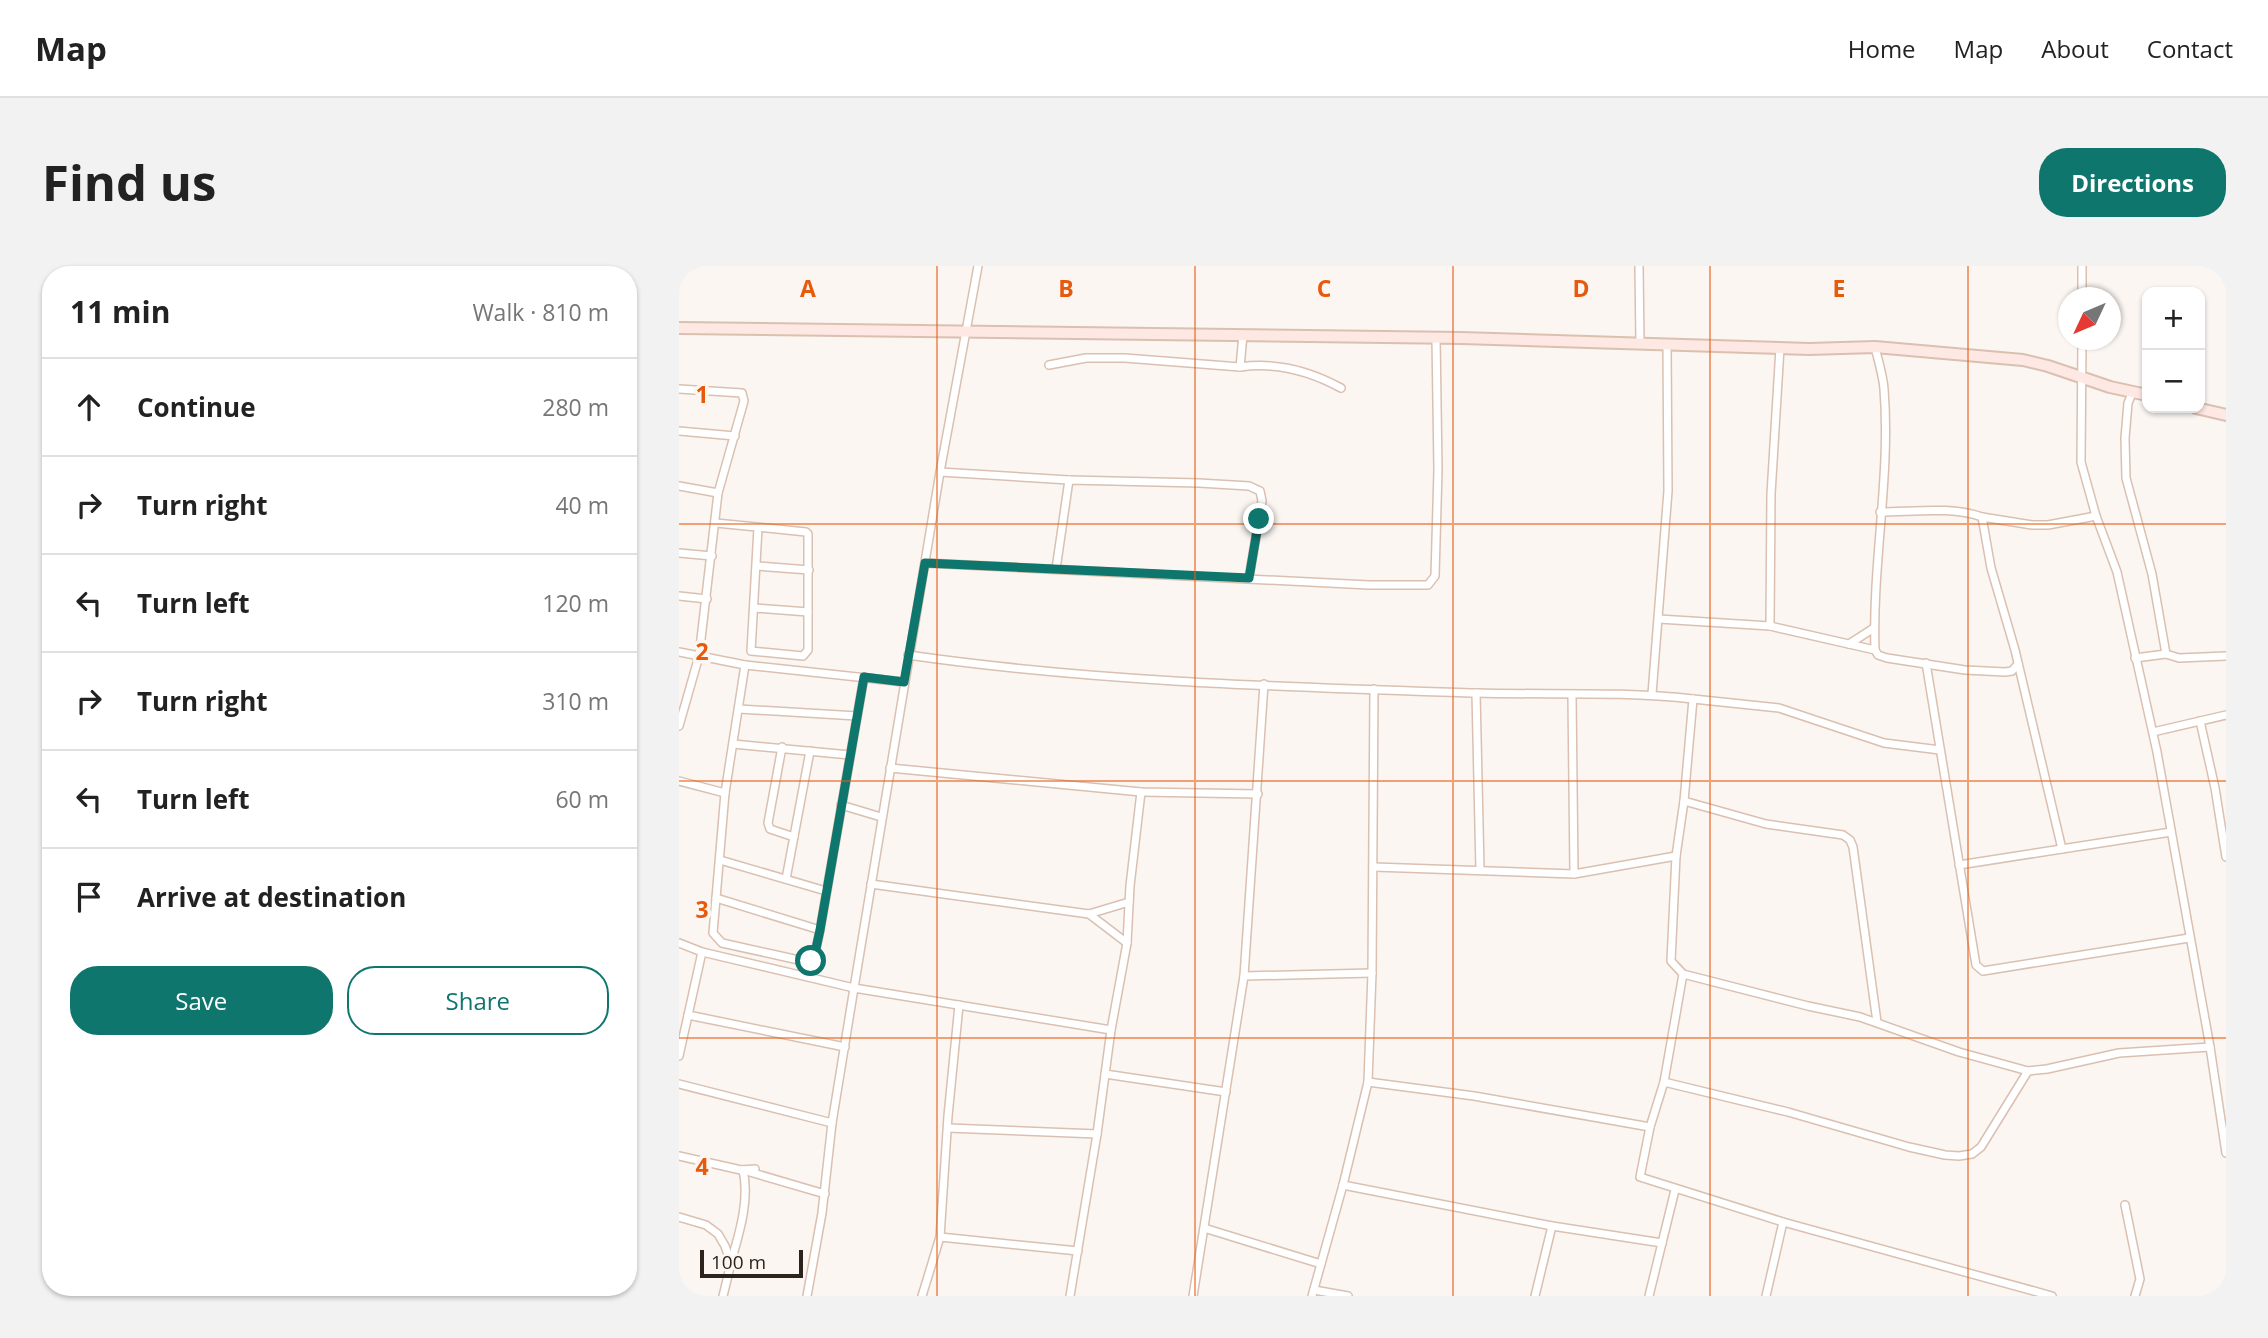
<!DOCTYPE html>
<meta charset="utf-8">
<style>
body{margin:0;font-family:"Open Sans",sans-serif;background:#f2f2f2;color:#222}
.controls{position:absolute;right:21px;top:21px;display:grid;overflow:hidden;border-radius:14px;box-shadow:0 2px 5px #0004}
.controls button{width:63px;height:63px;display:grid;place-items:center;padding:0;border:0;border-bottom:2px solid #e0e0e0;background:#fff;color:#222;font:35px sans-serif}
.compass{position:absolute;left:1379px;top:21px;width:63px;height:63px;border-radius:50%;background:#fff;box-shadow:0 2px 5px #0004;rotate:226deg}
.scale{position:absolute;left:21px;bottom:18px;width:103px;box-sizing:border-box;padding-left:7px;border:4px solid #2d231d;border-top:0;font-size:19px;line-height:24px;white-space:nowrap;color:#2d231d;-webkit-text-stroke:5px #fbf6f2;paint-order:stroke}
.stop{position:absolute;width:21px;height:21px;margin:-16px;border:5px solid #0f766e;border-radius:50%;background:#fff}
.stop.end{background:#0f766e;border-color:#fff;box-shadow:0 2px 7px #0008}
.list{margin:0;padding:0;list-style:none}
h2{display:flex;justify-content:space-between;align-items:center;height:91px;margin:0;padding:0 28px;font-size:30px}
h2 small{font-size:23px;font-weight:400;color:#767676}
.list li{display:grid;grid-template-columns:46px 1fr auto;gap:21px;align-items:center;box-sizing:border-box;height:98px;padding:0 28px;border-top:2px solid #e0e0e0}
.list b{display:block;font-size:26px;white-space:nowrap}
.list em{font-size:23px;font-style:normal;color:#767676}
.actions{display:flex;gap:14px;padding:21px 28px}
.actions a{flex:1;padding:16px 0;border:2px solid #0f766e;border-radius:28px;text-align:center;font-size:24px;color:#0f766e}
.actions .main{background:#0f766e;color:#fff}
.icon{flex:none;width:38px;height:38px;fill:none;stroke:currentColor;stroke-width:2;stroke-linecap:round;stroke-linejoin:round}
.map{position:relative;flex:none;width:1547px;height:1030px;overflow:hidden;border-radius:28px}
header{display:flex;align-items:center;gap:42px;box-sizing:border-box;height:98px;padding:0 35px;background:#fff;border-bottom:2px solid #e0e0e0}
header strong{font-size:33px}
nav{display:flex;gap:38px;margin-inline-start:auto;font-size:24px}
.intro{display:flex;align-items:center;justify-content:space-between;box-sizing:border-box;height:168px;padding:0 42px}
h1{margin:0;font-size:49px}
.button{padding:18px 32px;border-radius:28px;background:#0f766e;color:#fff;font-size:24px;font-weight:700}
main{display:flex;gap:42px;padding:0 42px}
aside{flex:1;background:#fff;border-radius:28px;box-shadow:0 2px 5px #0004}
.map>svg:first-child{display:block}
</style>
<header>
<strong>Map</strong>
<nav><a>Home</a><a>Map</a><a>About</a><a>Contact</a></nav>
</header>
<div class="intro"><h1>Find us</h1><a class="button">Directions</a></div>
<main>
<aside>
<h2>11 min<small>Walk · 810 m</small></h2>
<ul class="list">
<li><svg class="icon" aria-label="ahead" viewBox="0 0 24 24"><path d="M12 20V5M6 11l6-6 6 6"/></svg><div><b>Continue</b></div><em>280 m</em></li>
<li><svg class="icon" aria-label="right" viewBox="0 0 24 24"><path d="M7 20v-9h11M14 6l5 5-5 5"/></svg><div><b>Turn right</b></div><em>40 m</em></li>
<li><svg class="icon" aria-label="left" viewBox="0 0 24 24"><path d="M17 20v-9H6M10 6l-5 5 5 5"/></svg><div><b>Turn left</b></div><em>120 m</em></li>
<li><svg class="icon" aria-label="right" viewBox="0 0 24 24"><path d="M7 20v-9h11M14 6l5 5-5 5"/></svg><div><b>Turn right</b></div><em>310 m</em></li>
<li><svg class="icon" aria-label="left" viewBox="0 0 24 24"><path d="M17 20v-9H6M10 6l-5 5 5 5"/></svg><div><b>Turn left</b></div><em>60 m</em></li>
<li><svg class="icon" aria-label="arrive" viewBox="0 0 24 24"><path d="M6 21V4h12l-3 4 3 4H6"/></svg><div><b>Arrive at destination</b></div></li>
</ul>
<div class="actions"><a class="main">Save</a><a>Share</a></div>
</aside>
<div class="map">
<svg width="1547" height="1030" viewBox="0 0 1547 1030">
<rect width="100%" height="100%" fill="#fbf6f2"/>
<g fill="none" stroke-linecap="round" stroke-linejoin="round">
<g stroke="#dac0b0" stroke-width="10">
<g id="street">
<path d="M960,0L961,78"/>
<path d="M1403,32V0"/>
<path d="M1403,74L1402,196L1417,250L1438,306L1478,486L1531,781L1547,887"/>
<path d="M1196,81C1199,94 1204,109 1205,123C1212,210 1193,297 1196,384"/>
<path d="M370,99L407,92H446L561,101C596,96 631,105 662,122"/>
<path d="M561,101L564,69"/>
<path d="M0,123L63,127L65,135L39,227L20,390L0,460"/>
<path d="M1454,125L1449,137L1446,172L1447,212L1473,308L1487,388L1500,392L1547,390"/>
<path d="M0,165L56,170"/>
<path d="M261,206L390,214"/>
<path d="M0,220L39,227"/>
<path d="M1201,246C1234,246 1272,240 1303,251L1312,302L1336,384L1383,583"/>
<path d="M1303,251L1353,259H1369L1417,250"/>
<path d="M37,257L127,266L129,268V384L124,390L72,385L79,262"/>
<path d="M0,287L33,290"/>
<path d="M246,297L690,319H749L756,310L759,204L757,72"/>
<path d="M78,300L130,304"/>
<path d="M377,303L390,214L520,217L570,220L581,225L583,235L570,312"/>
<path d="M0,330L28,333"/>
<path d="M75,342L129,346"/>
<path d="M980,353L1091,360L1196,384L1199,389L1208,392L1286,404L1326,406L1333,405L1339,398"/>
<path d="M1091,360L1092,228L1101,82"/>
<path d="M1170,378L1195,362"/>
<path d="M0,386L66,399L225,416"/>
<path d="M229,389C417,416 607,421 796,427C869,429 941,425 1014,433L1005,535L997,590L992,695L1004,708L985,816L971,861"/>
<path d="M1456,392L1487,388"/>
<path d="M1247,397L1297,699L1304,705L1510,672"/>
<path d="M66,399L46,527L34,667L43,677L129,696L135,692L141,664L185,411"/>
<path d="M797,427L801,604"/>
<path d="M973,428L989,225L988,78"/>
<path d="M893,429L895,608"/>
<path d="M1014,433L1100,442L1205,477L1261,484"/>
<path d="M60,443L178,450"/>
<path d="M1521,455L1536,522L1547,591"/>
<path d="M1474,466L1547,449"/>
<path d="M54,478L171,489"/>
<path d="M103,481L89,557L91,563L115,571"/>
<path d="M211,502L462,526L579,528"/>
<path d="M0,515L46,527"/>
<path d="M1005,535L1087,558L1164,569L1171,574L1174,581L1198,756"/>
<path d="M162,539L202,551"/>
<path d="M41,594L147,625"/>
<path d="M1280,599L1492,566"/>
<path d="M695,601L895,608L997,590"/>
<path d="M107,613L131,485"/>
<path d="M192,618L410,648L450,636"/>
<path d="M37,632L141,664"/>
<path d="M410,648L448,677"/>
<path d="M0,677L23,686L175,722L261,206L299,0"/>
<path d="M1004,708L1129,740L1181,751L1280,786L1349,805"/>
<path d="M565,710L693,707"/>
<path d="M9,749L166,781"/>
<path d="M0,790L23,686"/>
<path d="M426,808L547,826"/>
<path d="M689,816L795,830L971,861L961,911L1104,956L1373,1030"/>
<path d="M985,816L1109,846L1230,881L1266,889L1280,890L1293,888L1302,881L1349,805L1368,803L1440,787L1531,781"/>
<path d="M0,818L153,857"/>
<path d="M269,862L418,868"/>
<path d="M0,890L62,904L76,903"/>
<path d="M64,904L146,928"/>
<path d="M664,919L873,960L983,977"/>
<path d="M1446,939L1461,1013L1456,1030"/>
<path d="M0,951L27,959L39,968L46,980L52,997L44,1030"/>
<path d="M525,962L642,998"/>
<path d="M261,971L399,985"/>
<path d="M52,996C60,968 71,934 64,904"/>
<path d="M635,1024L669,1030"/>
<path d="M128,1030L143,947L153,857L175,722L432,764"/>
<path d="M243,1030L261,971L269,850L280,739"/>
<path d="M391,1030L418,868L432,764L448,677L451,620L462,526"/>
<path d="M514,1030L565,710L585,418"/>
<path d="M633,1030L664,919L689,816L693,707L695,423"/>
<path d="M856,1030L873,960"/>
<path d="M970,1030L996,924"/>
<path d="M1087,1030L1104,956"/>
</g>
</g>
<g stroke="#dac0b0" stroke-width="14">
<g id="secondary">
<path d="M0,62L782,72L1130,83L1196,81L1344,94L1369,100L1431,121L1468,129"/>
<path d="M1517,142L1547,149"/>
</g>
</g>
<use href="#street" stroke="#fff" stroke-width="7"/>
<use href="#secondary" stroke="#fee8e3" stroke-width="10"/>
</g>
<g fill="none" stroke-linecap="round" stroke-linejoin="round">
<path stroke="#0f766e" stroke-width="9" d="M132,695L135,692L141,664L185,411L225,416L246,297L570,312L580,253"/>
</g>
<path fill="none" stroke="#e8590c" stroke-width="2" stroke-opacity="0.55" d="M258,0V1030M516,0V1030M774,0V1030M1031,0V1030M1289,0V1030M0,258H1547M0,515H1547M0,772H1547"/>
<g font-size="23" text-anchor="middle" font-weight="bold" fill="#e8590c" stroke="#fbf6f2" stroke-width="7" stroke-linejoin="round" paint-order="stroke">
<text x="129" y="31">A</text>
<text x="387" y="31">B</text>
<text x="645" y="31">C</text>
<text x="902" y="31">D</text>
<text x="1160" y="31">E</text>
<text x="23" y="137">1</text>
<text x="23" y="394">2</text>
<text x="23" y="652">3</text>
<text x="23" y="909">4</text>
</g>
</svg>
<div class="controls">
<button>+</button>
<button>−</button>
</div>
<svg class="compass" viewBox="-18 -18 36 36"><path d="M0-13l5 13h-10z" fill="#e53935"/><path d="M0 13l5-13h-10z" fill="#767676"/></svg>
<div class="scale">100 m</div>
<div class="stop" style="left:132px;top:695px"></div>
<div class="stop end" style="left:580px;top:253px"></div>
</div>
</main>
